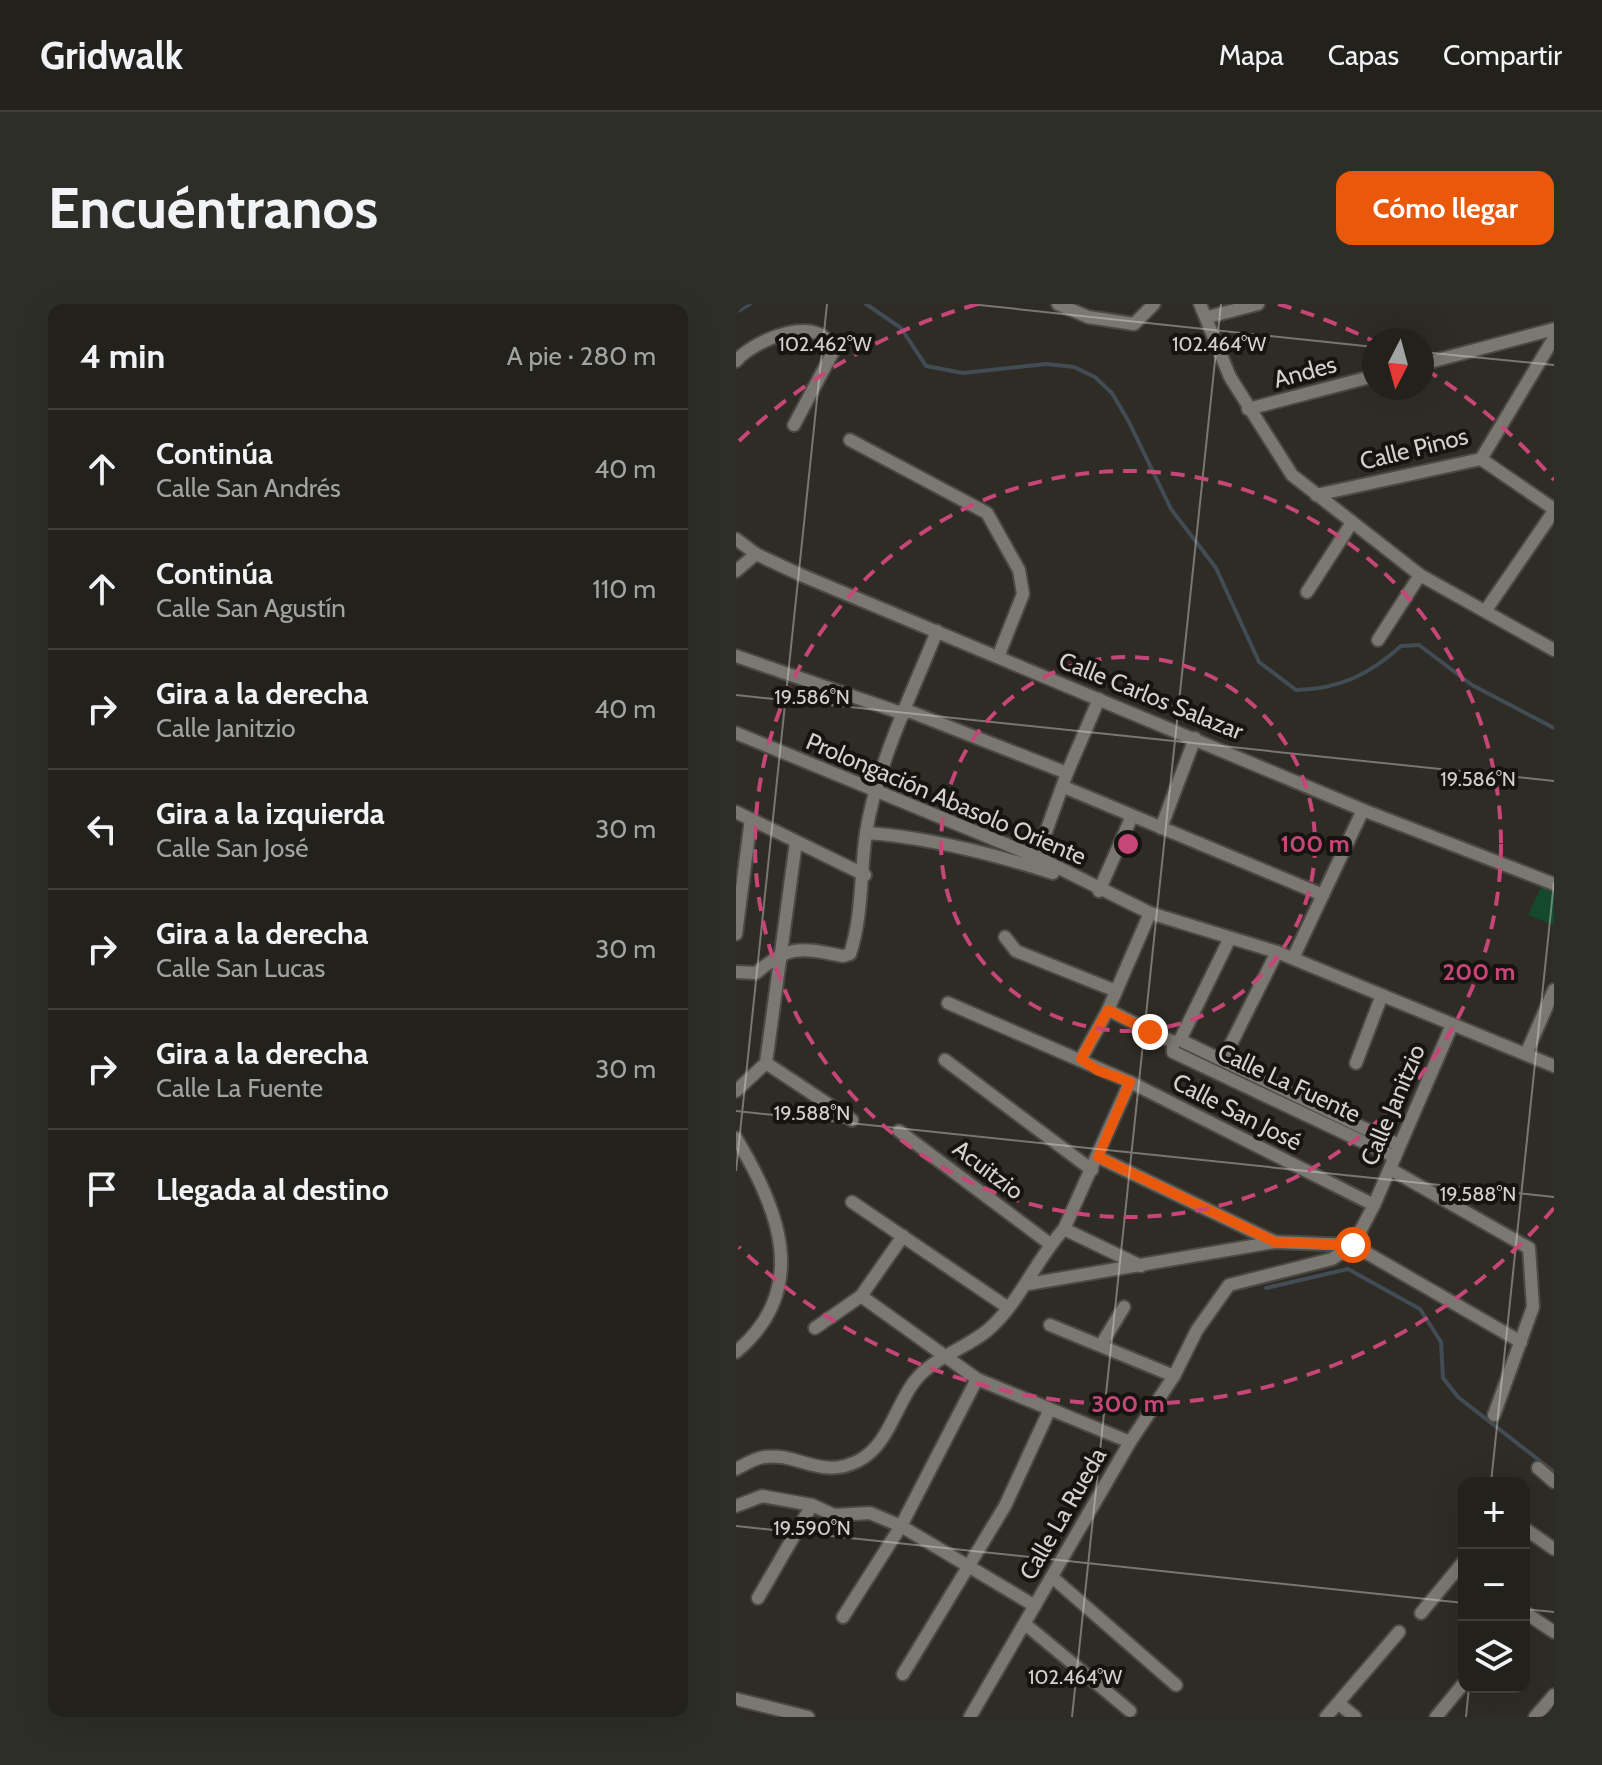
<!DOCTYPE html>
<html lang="es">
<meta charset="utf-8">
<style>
body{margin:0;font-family:Cabin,sans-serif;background:#2e2e29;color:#f1f3f6}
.controls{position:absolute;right:24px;bottom:24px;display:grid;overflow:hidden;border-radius:16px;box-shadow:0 8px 32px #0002}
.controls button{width:72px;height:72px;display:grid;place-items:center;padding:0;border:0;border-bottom:2px solid #3f3e3b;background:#22211c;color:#f1f3f6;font:40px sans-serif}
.compass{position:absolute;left:626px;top:24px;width:72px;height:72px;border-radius:50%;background:#22211c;box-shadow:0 8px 32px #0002;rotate:186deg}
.stop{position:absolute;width:24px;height:24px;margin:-18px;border:6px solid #ea580c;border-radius:50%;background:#fff}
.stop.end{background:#ea580c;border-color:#fff;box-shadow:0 2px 8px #0008}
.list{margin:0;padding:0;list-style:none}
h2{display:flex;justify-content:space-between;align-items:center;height:104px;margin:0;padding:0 32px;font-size:34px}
h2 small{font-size:26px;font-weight:400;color:#a2a3a3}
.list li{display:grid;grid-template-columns:52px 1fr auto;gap:24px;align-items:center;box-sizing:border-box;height:120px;padding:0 32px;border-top:2px solid #3f3e3b}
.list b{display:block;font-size:30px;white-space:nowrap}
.list p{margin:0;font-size:26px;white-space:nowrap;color:#a2a3a3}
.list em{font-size:26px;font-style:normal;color:#a2a3a3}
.icon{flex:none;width:44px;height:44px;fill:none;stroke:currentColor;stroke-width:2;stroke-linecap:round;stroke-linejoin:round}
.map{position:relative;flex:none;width:818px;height:1413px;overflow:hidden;border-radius:16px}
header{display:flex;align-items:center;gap:48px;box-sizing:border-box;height:112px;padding:0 40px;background:#22211c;border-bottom:2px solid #3f3e3b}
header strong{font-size:38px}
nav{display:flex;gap:44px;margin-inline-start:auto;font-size:28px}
.intro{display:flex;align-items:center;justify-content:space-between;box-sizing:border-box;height:192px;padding:0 48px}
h1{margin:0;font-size:56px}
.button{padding:20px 36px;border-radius:16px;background:#ea580c;color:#fff;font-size:28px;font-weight:700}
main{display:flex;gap:48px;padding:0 48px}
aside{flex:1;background:#22211c;border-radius:16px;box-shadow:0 8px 32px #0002}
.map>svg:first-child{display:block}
</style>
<header>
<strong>Gridwalk</strong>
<nav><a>Mapa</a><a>Capas</a><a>Compartir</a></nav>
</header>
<div class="intro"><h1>Encuéntranos</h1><a class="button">Cómo llegar</a></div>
<main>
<aside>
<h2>4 min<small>A pie · 280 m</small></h2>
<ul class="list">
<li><svg class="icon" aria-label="ahead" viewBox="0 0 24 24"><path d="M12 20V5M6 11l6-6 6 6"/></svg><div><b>Continúa</b><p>Calle San Andrés</p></div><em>40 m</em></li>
<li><svg class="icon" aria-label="ahead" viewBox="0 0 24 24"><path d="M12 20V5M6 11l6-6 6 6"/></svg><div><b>Continúa</b><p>Calle San Agustín</p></div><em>110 m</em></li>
<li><svg class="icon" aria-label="right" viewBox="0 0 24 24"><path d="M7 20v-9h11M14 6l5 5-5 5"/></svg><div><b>Gira a la derecha</b><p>Calle Janitzio</p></div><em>40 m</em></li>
<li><svg class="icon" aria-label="left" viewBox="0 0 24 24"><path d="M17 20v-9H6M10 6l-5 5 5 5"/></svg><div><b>Gira a la izquierda</b><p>Calle San José</p></div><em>30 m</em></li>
<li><svg class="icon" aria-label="right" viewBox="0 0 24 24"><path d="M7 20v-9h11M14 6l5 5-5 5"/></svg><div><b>Gira a la derecha</b><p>Calle San Lucas</p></div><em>30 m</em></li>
<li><svg class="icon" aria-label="right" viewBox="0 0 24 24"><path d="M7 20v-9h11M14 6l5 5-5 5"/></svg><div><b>Gira a la derecha</b><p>Calle La Fuente</p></div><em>30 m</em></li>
<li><svg class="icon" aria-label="arrive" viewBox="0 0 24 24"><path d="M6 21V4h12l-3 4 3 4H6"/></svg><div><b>Llegada al destino</b></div></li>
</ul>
</aside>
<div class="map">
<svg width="818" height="1413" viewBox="0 0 818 1413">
<rect width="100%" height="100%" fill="#2e2c25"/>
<path fill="#14492d" d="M806,581L818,586V621L792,611Z"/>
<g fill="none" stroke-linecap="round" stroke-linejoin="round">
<g stroke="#414c55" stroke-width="4">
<path d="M130,0L165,24L190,62L227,69L310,60L338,63L359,73L376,89L393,118L435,205L480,264L523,358L560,386C603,385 633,371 665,342L683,341L736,381L818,424"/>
<path d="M0,8L14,0"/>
<path d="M530,984L612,965L684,1005L705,1038L707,1074L722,1093L818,1168"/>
</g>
<g stroke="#4c4944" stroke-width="16">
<g id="minor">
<path d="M322,0L352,13L398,20L418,0"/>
<path d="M464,0L494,73L556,171L684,271L818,346"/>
<path d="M472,13L522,0"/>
<path d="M0,57C19,35 87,7 97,48L58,121"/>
<path d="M686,60L818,25"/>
<path d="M512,105L638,72"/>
<path d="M114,136L251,209L283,266L287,290L262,353"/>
<path d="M745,155L818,205"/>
<path d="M580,191L745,155L818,34"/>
<path d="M0,235L20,250L65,271L627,506L818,580"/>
<path d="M0,267L20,250"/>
<path d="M571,288L615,220"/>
<path d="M750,306L818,207"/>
<path d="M642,336L684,271"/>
<path d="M0,352L168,410"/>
<path d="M170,406L331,469"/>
<path d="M0,429L301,553L414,609L541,648L818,762"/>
<path d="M328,483L587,591"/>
<path d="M0,508L129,571"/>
<path d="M425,524L459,434"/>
<path d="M130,529C193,533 257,550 317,569"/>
<path d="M301,553L331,469L363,395"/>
<path d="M363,587L396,512"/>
<path d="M0,630L15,515"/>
<path d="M269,633L280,647L380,687"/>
<path d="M494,634L444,736L437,738V748L659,853"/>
<path d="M557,654L627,506"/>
<path d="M0,668L20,669C54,640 65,644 107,652L114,650C127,610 124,569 130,529C141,460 175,392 201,327"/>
<path d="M212,699L394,778L638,901"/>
<path d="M372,706L437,738"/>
<path d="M444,736L663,841"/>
<path d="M790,750L818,686"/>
<path d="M345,755L372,706L414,609"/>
<path d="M209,756L356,866"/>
<path d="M487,756L541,648"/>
<path d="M30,759L116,816"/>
<path d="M620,759L646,691"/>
<path d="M0,787L30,759L60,538"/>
<path d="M163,827L314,940"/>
<path d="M0,834C43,905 75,985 0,1048"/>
<path d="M362,853L539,938"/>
<path d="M654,865L793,944L797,1003L758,1111"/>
<path d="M116,898L271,1003"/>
<path d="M328,925L405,962"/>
<path d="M292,980L539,938L617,941L785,1038"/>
<path d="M125,992L241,1075L394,1138"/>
<path d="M314,1021L438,1072"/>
<path d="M79,1024L125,992L167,932"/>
<path d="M365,1041L388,1003"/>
<path d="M802,1164L818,1178"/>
<path d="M0,1165C8,1161 19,1154 28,1153C62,1148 84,1176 122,1157C152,1142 159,1103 178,1078C196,1054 229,1045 252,1026C285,997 300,955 328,925L394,778"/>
<path d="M0,1202L26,1192L76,1201L98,1211L134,1209L165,1222L299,1302"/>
<path d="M788,1224L818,1245"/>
<path d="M316,1273L440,1381"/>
<path d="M22,1294L76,1201"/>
<path d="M788,1308L818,1328"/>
<path d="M685,1309L728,1257"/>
<path d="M107,1313L165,1222L241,1075"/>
<path d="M289,1320L394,1407"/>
<path d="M167,1370L269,1202L313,1107"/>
<path d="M0,1395L72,1413"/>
<path d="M602,1399L619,1413"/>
<path d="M234,1413L394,1138L438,1072L461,1026L493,981L596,955L617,941L638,901L716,721"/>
<path d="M590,1413L663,1328"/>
<path d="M700,1413L728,1379"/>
<path d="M799,1413L818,1391"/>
</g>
</g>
<use href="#minor" stroke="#7b7871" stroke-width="12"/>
</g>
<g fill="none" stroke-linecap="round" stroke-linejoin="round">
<path stroke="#ea580c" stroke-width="10" d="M414,728L372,706L345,755L361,766L394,778L362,853L539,938L617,941"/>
</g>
<path fill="none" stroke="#d3d2ce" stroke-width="2" stroke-opacity="0.45" d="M234,0L638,43M686,48L818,61M0,391L818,477M0,807L818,893M0,867L91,0M755,1179L818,578M0,1222L728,1299M788,1305L818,1308M336,1413L485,0M730,1413L733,1383"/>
<g fill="none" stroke="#c64678" stroke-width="4" stroke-dasharray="14 10">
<circle cx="392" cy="540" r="187"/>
<circle cx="392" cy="540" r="373"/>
<path d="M818 904A560 560 0 0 1 3 943M3 137A560 560 0 0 1 242 0M542 0A560 560 0 0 1 637 37M689 65A560 560 0 0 1 818 176"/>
</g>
<g text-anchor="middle" stroke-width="8" stroke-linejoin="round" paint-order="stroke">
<g font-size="24" fill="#d3d2ce" stroke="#151411">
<text transform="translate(569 68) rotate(-15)" y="8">Andes</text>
<text transform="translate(678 145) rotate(-14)" y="8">Calle Pinos</text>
<text transform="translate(415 392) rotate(22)" y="8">Calle Carlos Salazar</text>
<text transform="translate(210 495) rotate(23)" y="8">Prolongación Abasolo Oriente</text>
<text transform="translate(553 779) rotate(25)" y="8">Calle La Fuente</text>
<text transform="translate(657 801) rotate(-67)" y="8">Calle Janitzio</text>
<text transform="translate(501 808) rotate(27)" y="8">Calle San José</text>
<text transform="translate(252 866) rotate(37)" y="8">Acuitzio</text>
<text transform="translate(327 1210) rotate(-60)" y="8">Calle La Rueda</text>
</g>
</g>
<g font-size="20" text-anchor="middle" fill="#d3d2ce" stroke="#151411" stroke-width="8" stroke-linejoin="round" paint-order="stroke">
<text x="89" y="47">102.462°W</text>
<text x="483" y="47">102.464°W</text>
<text x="76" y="400">19.586°N</text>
<text x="742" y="482">19.586°N</text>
<text x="76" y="816">19.588°N</text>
<text x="742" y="897">19.588°N</text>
<text x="76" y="1231">19.590°N</text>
<text x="339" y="1380">102.464°W</text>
</g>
<circle cx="392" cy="540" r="12" fill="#c64678" stroke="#151411" stroke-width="4"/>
<g font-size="24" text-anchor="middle" font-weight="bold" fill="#c64678" stroke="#151411" stroke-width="8" stroke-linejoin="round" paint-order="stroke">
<text x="579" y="548">100 m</text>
<text x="743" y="676">200 m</text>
<text x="392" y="1108">300 m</text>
</g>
</svg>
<div class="controls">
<button>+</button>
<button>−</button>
<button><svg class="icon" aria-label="layers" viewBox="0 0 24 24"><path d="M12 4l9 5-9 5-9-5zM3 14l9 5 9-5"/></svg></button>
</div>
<svg class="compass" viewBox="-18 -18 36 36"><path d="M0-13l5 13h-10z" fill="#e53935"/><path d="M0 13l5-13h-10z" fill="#a2a3a3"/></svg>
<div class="stop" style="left:617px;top:941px"></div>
<div class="stop end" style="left:414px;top:728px"></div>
</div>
</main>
